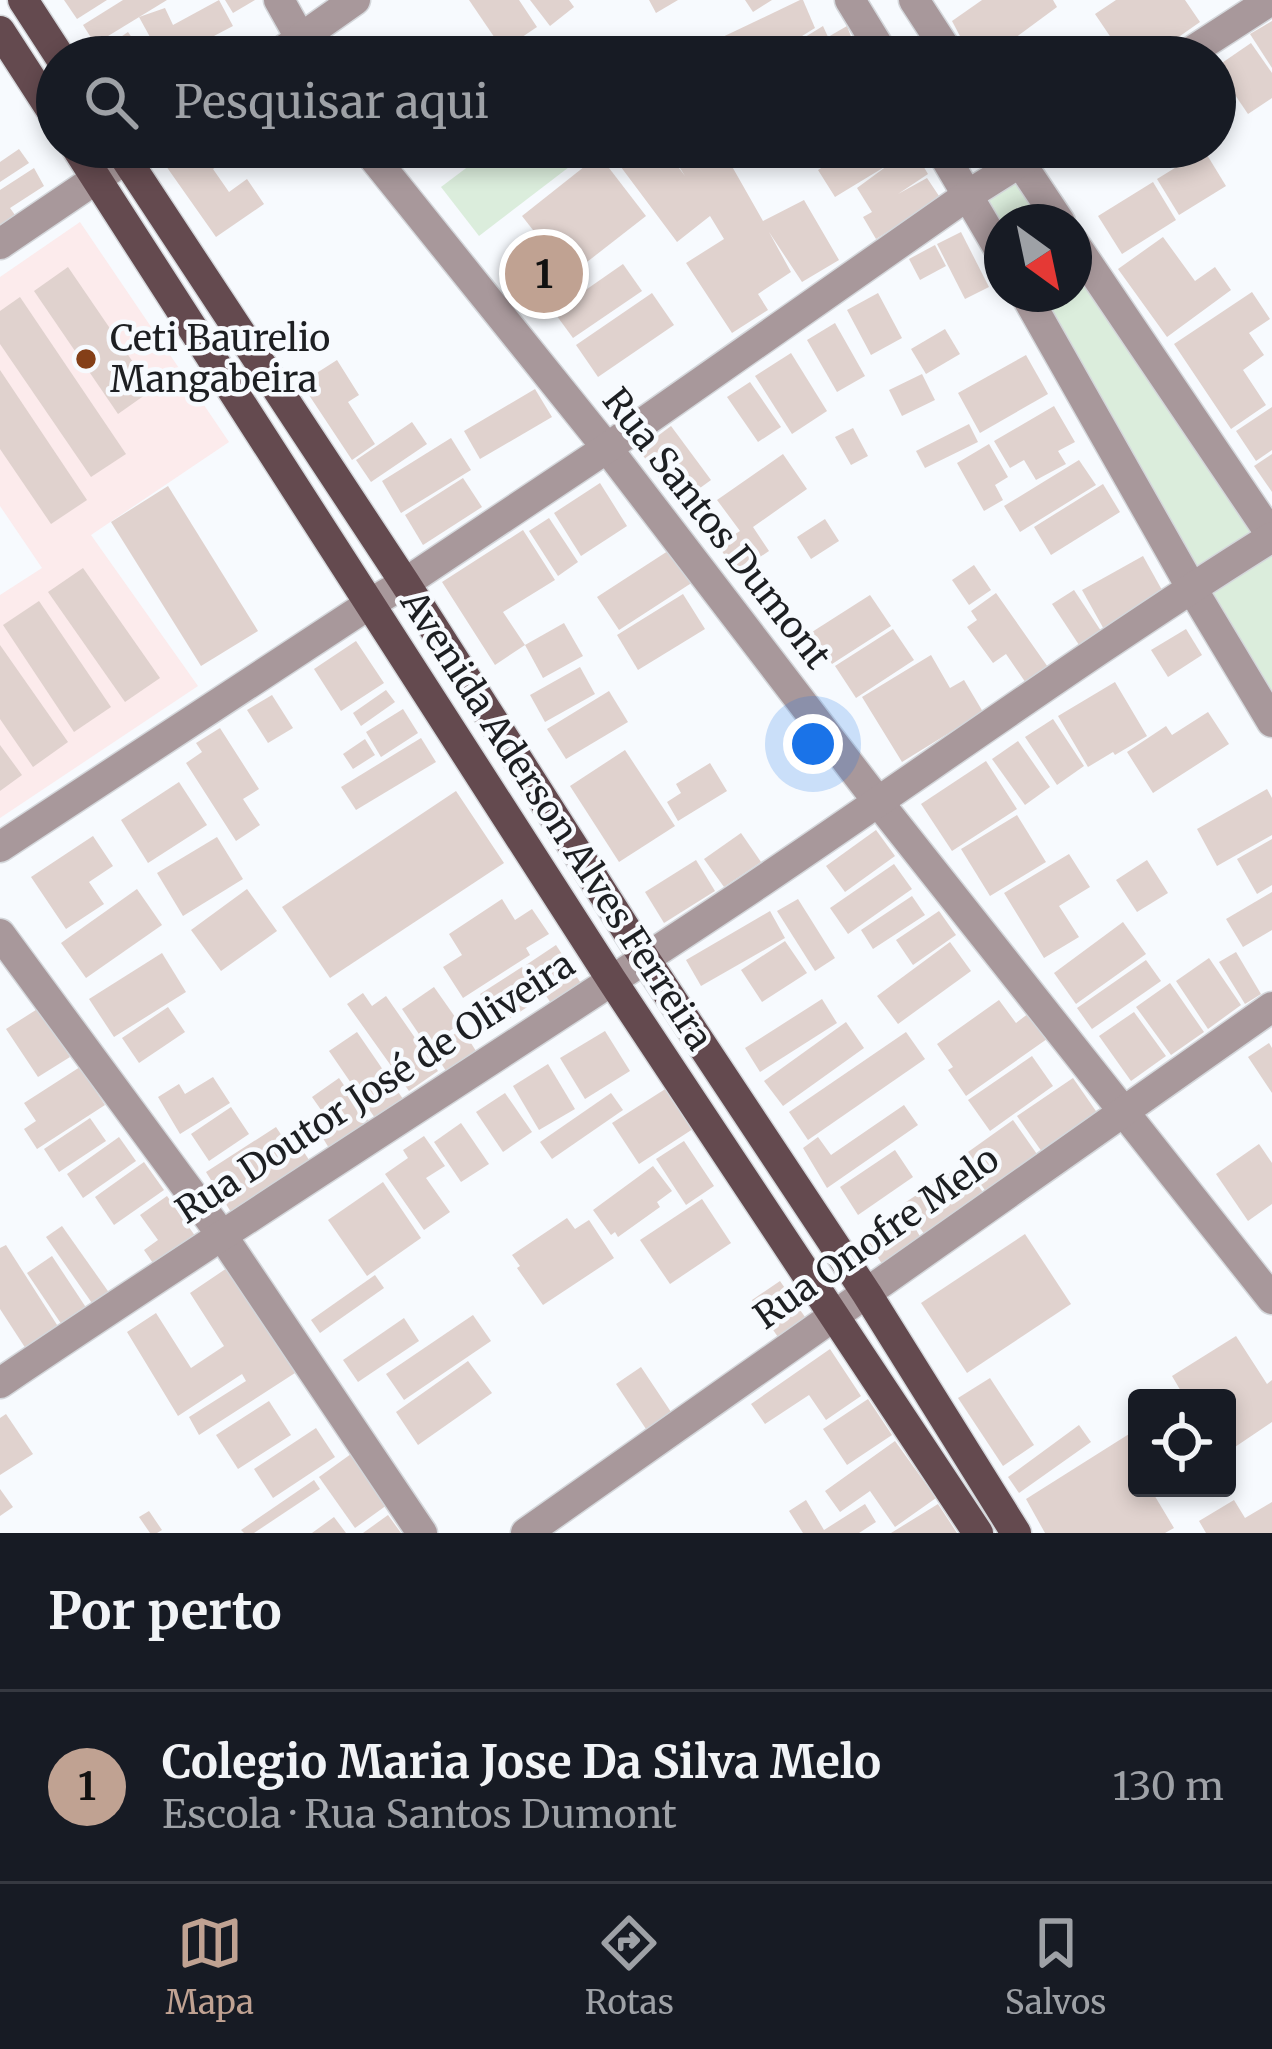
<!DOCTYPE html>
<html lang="pt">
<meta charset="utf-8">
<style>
body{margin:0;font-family:Merriweather,serif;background:#20242c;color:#f1f3f6}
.controls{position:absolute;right:36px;bottom:36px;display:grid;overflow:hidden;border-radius:12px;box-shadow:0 6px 18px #0003}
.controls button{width:108px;height:108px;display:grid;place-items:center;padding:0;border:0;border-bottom:3px solid #363941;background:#171b24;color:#f1f3f6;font:60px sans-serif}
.compass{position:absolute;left:984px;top:204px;width:108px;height:108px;border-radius:50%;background:#171b24;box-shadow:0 6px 18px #0003;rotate:147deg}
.you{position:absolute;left:813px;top:744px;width:42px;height:42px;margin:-30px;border:9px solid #fff;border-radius:50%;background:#1a73e8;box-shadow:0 0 0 18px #1a73e833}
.badge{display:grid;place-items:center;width:78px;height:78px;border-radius:50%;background:#c0a292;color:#111;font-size:39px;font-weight:700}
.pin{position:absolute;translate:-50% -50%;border:6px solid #fff;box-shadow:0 3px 12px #0006}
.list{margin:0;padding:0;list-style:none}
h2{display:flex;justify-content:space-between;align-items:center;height:156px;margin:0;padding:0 48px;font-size:51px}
h2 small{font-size:39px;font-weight:400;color:#9ea1a6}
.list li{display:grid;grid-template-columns:78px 1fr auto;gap:36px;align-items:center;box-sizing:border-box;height:192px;padding:0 48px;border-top:3px solid #363941}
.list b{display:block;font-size:45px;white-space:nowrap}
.list p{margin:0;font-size:39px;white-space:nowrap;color:#9ea1a6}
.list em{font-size:39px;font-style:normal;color:#9ea1a6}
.icon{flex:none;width:66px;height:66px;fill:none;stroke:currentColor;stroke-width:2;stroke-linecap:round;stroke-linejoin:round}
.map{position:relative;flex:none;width:1272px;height:1533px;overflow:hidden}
.search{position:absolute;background:#171b24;box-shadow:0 6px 18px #0003;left:36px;right:36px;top:36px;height:132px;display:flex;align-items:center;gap:30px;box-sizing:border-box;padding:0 42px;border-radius:66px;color:#9ea1a6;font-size:45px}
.sheet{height:348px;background:#171b24}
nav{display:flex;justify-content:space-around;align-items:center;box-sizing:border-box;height:168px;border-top:3px solid #363941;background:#171b24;font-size:33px;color:#9ea1a6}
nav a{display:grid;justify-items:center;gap:6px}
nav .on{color:#c0a292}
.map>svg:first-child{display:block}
</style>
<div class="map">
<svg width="1272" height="1533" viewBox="0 0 1272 1533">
<rect width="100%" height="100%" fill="#f7fafe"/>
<path fill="#fcebec" d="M80,222L229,442L91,535L198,686L0,818V595L42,568L0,506V277Z"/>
<g fill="#dbeddc">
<path d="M494,147H563L573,164L479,236L441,187Z"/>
<path d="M1019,172L1052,222H1002V234L981,198Z"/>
<path d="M1074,254L1272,551V695L1037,294H1074Z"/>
</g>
<g fill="#e0d2ce">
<path d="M64,0H107L77,19Z"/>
<path d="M123,0H167L95,44L83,25Z"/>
<path d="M219,0L233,26L174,57H161L139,17L165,8L173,25Z"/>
<path d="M225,0H255L233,13Z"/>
<path d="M469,0H519L537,27L503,50Z"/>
<path d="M530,0H569L574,7L550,26Z"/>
<path d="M649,0H678L656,13Z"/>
<path d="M745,0H772L753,12Z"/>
<path d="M800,0H803L815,28L768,57H693L691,52Z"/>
<path d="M982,0H1053L1057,7L989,57H971L952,21Z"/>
<path d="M1116,0H1185L1200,22L1160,50L1156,46L1139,57H1124L1095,14Z"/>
<path d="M1272,21V68L1250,34Z"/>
<path d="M823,26L828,37L847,26L855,47L838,57H782L779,53Z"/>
<path d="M128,32L137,45L120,57H97L96,54Z"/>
<path d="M1251,43L1272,73V98L1248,114L1216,67Z"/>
<path d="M149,44L156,57H125Z"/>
<path d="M202,45L211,57H185Z"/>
<path d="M193,147H245L213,169L229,192L247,179L264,204L216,237L166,166Z"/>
<path d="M606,147H663L685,176L672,155L689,147H721L763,221L804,200L839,260L802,282L769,232L791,272L758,294L768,310L732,333L686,263L724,239L710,216L677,242Z"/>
<path d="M855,147H897L903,156L913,149L928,174L898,194L927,178L941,199L876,239L863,217L872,212L857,188L891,163L835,197L818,170Z"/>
<path d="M19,149L29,163L0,182V162Z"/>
<path d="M1204,150L1226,186L1179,215L1157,179Z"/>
<path d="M599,155L646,216L569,276L522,216Z"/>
<path d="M34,168L44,186L10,208L20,222L0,236V190Z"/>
<path d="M1153,182L1176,220L1122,254L1098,216Z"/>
<path d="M961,232L989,287L965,299L937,244Z"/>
<path d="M1163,237L1195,281L1215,267L1231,290L1167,337L1118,269Z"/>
<path d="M935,245L946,266L920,280L909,259Z"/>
<path d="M623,264L642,291L573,338L554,312Z"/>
<path d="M68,267L152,390L118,414L34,291Z"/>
<path d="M1252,292L1270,319L1249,333L1264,355L1243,370L1266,405L1231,429L1174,344Z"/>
<path d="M652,293L674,325L598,377L576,345Z"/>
<path d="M878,293L902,338L871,355L847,310Z"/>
<path d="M20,297L126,454L91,477L0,344V311Z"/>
<path d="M835,323L865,376L837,392L807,340Z"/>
<path d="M945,329L960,354L926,374L911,349Z"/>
<path d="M791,353L827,411L792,434L755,376Z"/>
<path d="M1026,355L1048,394L980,433L958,393Z"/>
<path d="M337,360L359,395L348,402L375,444L352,460L301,383Z"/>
<path d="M0,370L87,500L51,524L0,449Z"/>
<path d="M922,374L935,400L902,416L889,390Z"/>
<path d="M750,382L781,427L758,442L727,397Z"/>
<path d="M535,389L552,417L480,459L464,431Z"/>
<path d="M1054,406L1075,442L1058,451L1066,464L1036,480L1024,460L1010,468L994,441Z"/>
<path d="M1272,407V450L1256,461L1236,431Z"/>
<path d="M412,422L427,444L371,482L356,460Z"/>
<path d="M969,424L978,442L925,468L916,451Z"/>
<path d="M671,426L711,480L678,504L639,450Z"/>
<path d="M853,428L868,456L851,465L835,437Z"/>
<path d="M451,438L471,470L401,513L382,481Z"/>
<path d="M989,444L1008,477L995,485L1003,500L984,511L957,463Z"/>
<path d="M783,454L807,489L753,527L769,551L736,573L718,545L740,531L717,500Z"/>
<path d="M1272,454V492L1254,466Z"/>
<path d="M1079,460L1096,485L1020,532L1004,506Z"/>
<path d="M463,478L482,507L423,545L405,515Z"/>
<path d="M600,483L627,526L581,556L554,513Z"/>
<path d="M1103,484L1120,512L1051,555L1034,527Z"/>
<path d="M168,486L258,631L201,666L111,522Z"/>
<path d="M549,518L578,562L558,576L529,531Z"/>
<path d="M825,519L839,541L811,559L797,537Z"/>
<path d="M523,530L555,580L503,612L525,645L495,665L442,582Z"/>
<path d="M671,549L693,582L619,630L597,597Z"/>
<path d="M1143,556L1167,599L1106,633L1082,590Z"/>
<path d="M974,565L991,590L969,605L952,580Z"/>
<path d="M83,568L160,678L125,702L48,592Z"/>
<path d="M1074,590L1105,637L1083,651L1052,604Z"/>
<path d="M996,593L1050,670L1028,686L1006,654L993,663L967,627L977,620L971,611Z"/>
<path d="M683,594L705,629L638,670L617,635Z"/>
<path d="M870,595L891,626L832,664L812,632Z"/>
<path d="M39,601L111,707L74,732L3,625Z"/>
<path d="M564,623L583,656L543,678L525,645Z"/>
<path d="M893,629L914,660L856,698L835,666Z"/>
<path d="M1186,629L1202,655L1168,677L1151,650Z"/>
<path d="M356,641L384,683L341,711L314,669Z"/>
<path d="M0,645L68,742L33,767L0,719Z"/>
<path d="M931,655L950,688L964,680L983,712L902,762L862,697Z"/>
<path d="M580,667L595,694L545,722L530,695Z"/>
<path d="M1115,682L1147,736L1115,755L1113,752L1088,767L1058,716Z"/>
<path d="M386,690L395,702L361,726L353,713Z"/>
<path d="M609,691L628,722L566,759L547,729Z"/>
<path d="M272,695L293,728L268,743L247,710Z"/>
<path d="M403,709L418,733L381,757L366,732Z"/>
<path d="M1208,712L1229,744L1153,793L1127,752L1166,726L1172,735Z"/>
<path d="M1053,719L1084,766L1057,785L1025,737Z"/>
<path d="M220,728L259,789L243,799L260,825L236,841L186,763L202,752L196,743Z"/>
<path d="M421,738L436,762L356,810L341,787Z"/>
<path d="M365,739L375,755L353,769L343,754Z"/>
<path d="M1018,741L1050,787L1025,805L992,759Z"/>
<path d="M0,745L22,775L0,791Z"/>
<path d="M625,750L675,826L619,862L570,786Z"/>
<path d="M986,761L1017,809L952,851L921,804Z"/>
<path d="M710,763L727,791L678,821L667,802L681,793L676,784Z"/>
<path d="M179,782L207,825L148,863L121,820Z"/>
<path d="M1267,789L1272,798V835L1217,866L1197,829Z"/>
<path d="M456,791L504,863L330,978L282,907Z"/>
<path d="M1017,815L1046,862L990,896L961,849Z"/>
<path d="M876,830L895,856L845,892L826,866Z"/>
<path d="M741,833L761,862L724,887L704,859Z"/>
<path d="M93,836L113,866L89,882L104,904L66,929L31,877Z"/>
<path d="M217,837L243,879L183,916L157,873Z"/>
<path d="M1272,839V885L1257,894L1237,859Z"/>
<path d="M1069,854L1090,887L1059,906L1079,937L1044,958L1004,893Z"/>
<path d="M696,860L715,891L664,923L645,892Z"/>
<path d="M1147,860L1168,893L1137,912L1116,880Z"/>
<path d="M894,864L912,889L848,934L830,908Z"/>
<path d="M137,889L162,925L86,978L61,943Z"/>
<path d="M247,889L277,931L221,971L191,930Z"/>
<path d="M1272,892V930L1243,947L1226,919Z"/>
<path d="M912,896L925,915L873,949L861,930Z"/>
<path d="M502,899L515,920L532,909L549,934L526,948L530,955L463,998L443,967L462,955L449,934Z"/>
<path d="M798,899L835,958L815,971L777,911Z"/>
<path d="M770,911L785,938L701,986L686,960Z"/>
<path d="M939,911L956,935L913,965L896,940Z"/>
<path d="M1123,922L1146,954L1076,1004L1054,973Z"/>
<path d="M785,941L807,973L762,1002L741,970Z"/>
<path d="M950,942L971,971L898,1024L877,996Z"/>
<path d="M556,945L584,988L554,1008L526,965Z"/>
<path d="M1236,952L1261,994L1245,1004L1219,962Z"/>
<path d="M162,953L186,992L114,1037L89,999Z"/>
<path d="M1209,958L1241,1005L1208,1029L1176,981Z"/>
<path d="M1146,960L1161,981L1092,1029L1077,1008Z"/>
<path d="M522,967L541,998L500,1025L480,994Z"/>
<path d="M1170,983L1204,1032L1171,1055L1136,1007Z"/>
<path d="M434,987L460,1024L427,1046L402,1009Z"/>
<path d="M363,993L372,1006L386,996L438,1071L409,1091L347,1004Z"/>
<path d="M822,999L837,1023L760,1072L745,1048Z"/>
<path d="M999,1000L1016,1023L1029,1013L1047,1039L966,1096L948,1070L953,1067L937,1044Z"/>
<path d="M168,1007L185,1032L139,1063L122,1038Z"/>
<path d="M39,1008L70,1057L38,1077L6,1029Z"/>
<path d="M1134,1012L1166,1056L1131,1081L1099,1036Z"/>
<path d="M846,1022L864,1048L783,1106L764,1081Z"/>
<path d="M462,1029L476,1051L446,1071L432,1049Z"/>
<path d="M605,1031L630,1071L585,1099L560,1058Z"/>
<path d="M357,1032L403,1099L375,1118L329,1051Z"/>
<path d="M906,1032L925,1059L808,1140L789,1112Z"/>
<path d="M1269,1043L1272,1048V1093L1248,1057Z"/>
<path d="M1032,1056L1053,1086L990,1131L968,1100Z"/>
<path d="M548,1064L575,1109L539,1130L513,1086Z"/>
<path d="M80,1067L105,1105L37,1149L24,1129L36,1121L24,1103Z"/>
<path d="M213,1077L230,1103L180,1134L158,1097L179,1084L185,1094Z"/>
<path d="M339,1078L372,1126L332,1153L321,1135L333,1127L312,1097Z"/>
<path d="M1073,1078L1098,1114L1042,1152L1017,1116Z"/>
<path d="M670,1086L696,1127L639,1164L612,1123Z"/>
<path d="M505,1093L532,1132L503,1152L476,1112Z"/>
<path d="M611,1093L623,1110L552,1159L540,1142Z"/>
<path d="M904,1105L918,1125L827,1188L803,1148L818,1137L831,1155Z"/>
<path d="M231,1107L249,1134L209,1161L191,1134Z"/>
<path d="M90,1118L106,1141L59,1172L44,1149Z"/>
<path d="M1013,1120L1039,1157L987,1193L961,1157Z"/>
<path d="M461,1123L489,1164L461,1182L434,1142Z"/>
<path d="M276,1127L288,1145L296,1140L313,1166L234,1217L206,1172Z"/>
<path d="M424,1136L445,1166L426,1178L450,1212L424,1230L385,1174L408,1158L403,1150Z"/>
<path d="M119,1137L136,1161L83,1198L67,1174Z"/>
<path d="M684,1141L714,1186L686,1205L656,1159Z"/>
<path d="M1259,1144L1272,1163V1204L1248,1221L1216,1174Z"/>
<path d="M895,1150L913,1177L858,1215L840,1187Z"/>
<path d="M144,1162L164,1190L114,1225L95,1197Z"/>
<path d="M963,1164L987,1198L927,1238L903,1204Z"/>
<path d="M653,1166L672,1191L657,1202L660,1207L618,1237L615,1232L611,1235L593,1210Z"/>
<path d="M383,1182L421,1238L367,1276L328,1220Z"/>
<path d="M167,1196L198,1240L157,1269L144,1250L158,1240L140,1215Z"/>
<path d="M702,1199L731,1243L670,1284L640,1240Z"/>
<path d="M567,1218L575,1229L589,1220L614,1258L543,1305L517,1268L520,1266L512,1255Z"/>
<path d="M910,1219L922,1240L882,1264L869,1243Z"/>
<path d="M62,1226L110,1294L94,1306L46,1237Z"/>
<path d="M1025,1234L1071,1304L967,1373L921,1303Z"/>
<path d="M6,1245L59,1328L26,1349L0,1309V1248Z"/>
<path d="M52,1256L87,1309L62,1325L27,1273Z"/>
<path d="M227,1268L295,1373L199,1435L189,1417L246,1381L242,1374L178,1416L127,1332L156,1313L191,1368L224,1346L190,1293Z"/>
<path d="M375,1275L384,1288L320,1333L311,1320Z"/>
<path d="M780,1281L805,1317L778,1337L752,1300Z"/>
<path d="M473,1315L491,1341L404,1400L386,1374Z"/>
<path d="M404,1318L419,1341L358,1382L343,1360Z"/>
<path d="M1236,1336L1267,1384L1272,1380V1422L1235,1447L1227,1435V1398H1185L1172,1376Z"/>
<path d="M830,1349L861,1396L826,1420L809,1395L765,1424L751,1404Z"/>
<path d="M468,1361L492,1393L418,1445L396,1412Z"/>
<path d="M641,1367L673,1415L648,1432L616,1384Z"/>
<path d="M990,1378L1034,1445L1003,1466L958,1398Z"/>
<path d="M868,1399L892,1435L847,1465L823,1429Z"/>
<path d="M269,1401L291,1435L238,1469L216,1435Z"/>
<path d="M6,1414L33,1454L0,1475V1418Z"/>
<path d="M1079,1425L1091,1442L1019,1493L1008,1477Z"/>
<path d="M316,1428L335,1457L273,1498L254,1469Z"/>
<path d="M1137,1429V1488H1150L1174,1528L1165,1533H1045L1026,1499Z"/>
<path d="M895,1441L936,1498L895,1527L870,1491L840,1512L825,1491Z"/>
<path d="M351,1454L387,1505L355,1528L319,1477Z"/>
<path d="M314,1480L320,1489L254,1533H244L241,1530Z"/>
<path d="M0,1489L13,1507L0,1516Z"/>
<path d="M806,1500L824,1530L865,1504L876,1522L859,1533H803L789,1511Z"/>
<path d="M1234,1500L1245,1518L1272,1502V1533H1206L1199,1521Z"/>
<path d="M938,1504L957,1533H891Z"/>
<path d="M149,1511L162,1530L157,1533H150L139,1517Z"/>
<path d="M388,1515L401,1533H363Z"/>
<path d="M334,1517L346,1533H312Z"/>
</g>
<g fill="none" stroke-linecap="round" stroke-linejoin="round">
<g stroke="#d4d7db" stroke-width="33">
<g id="minor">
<path d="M279,0L311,57"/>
<path d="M850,0L885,57"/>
<path d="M914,0L951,57"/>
<path d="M274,57L355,0"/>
<path d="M1183,57L1271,0"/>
<path d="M365,147L607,448L879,803L1272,1299"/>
<path d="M939,147L1002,254"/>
<path d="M1010,147L1060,222"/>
<path d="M1074,243L1272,536"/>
<path d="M0,244L143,147"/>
<path d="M1025,294L1191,587L1272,722"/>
<path d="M0,847L371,603L405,583L607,448L968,195L1044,147"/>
<path d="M0,934L221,1234L422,1533"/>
<path d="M0,1383C244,1218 492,1061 737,898C916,778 1090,651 1272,537"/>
<path d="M526,1533L1272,1007"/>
</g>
</g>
<g stroke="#d4d7db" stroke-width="33">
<g id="major">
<path d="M23,0L60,57"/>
<path d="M0,31L57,119"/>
<path d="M76,147L611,979L978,1533"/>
<path d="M118,147L405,583L645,959L867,1294L1016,1533"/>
</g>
</g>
<use href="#minor" stroke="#a8989b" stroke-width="30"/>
<use href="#major" stroke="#644a4f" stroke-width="30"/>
</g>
<circle fill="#843f18" stroke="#f7fafe" stroke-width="4.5" cx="86" cy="359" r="12"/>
<g text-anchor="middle" stroke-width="9" stroke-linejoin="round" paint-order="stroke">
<g font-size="36" fill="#1d1f22" stroke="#f7fafe" text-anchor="start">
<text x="110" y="351">Ceti Baurelio<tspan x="110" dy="41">Mangabeira</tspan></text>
</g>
<g font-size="36" fill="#1d1f22" stroke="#f7fafe">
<text transform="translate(717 528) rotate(52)" y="13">Rua Santos Dumont</text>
<text transform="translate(557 820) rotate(57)" y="13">Avenida Aderson Alves Ferreira</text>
<text transform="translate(375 1087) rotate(-33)" y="13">Rua Doutor José de Oliveira</text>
<text transform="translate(876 1237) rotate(-35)" y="13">Rua Onofre Melo</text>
</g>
</g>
</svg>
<div class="controls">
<button><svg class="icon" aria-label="locate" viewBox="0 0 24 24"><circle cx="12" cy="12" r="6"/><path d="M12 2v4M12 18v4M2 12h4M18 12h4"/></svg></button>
</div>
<svg class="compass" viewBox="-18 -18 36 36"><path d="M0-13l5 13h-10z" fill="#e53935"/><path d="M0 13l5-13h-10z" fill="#9ea1a6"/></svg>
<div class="you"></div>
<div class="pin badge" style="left:544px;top:274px">1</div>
<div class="search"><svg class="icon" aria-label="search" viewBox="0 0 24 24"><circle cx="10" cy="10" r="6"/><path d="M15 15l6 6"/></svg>Pesquisar aqui</div>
</div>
<section class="sheet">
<h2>Por perto<small></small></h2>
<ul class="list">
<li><span class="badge">1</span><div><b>Colegio Maria Jose Da Silva Melo</b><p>Escola · Rua Santos Dumont</p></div><em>130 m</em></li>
</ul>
</section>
<nav>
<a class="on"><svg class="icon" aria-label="map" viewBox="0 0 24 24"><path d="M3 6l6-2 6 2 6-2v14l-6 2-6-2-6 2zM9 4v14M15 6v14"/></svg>Mapa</a>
<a><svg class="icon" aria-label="directions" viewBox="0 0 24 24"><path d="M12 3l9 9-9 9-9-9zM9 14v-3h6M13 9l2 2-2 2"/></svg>Rotas</a>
<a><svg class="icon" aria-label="saved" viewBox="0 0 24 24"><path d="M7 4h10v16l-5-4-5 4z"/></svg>Salvos</a>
</nav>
